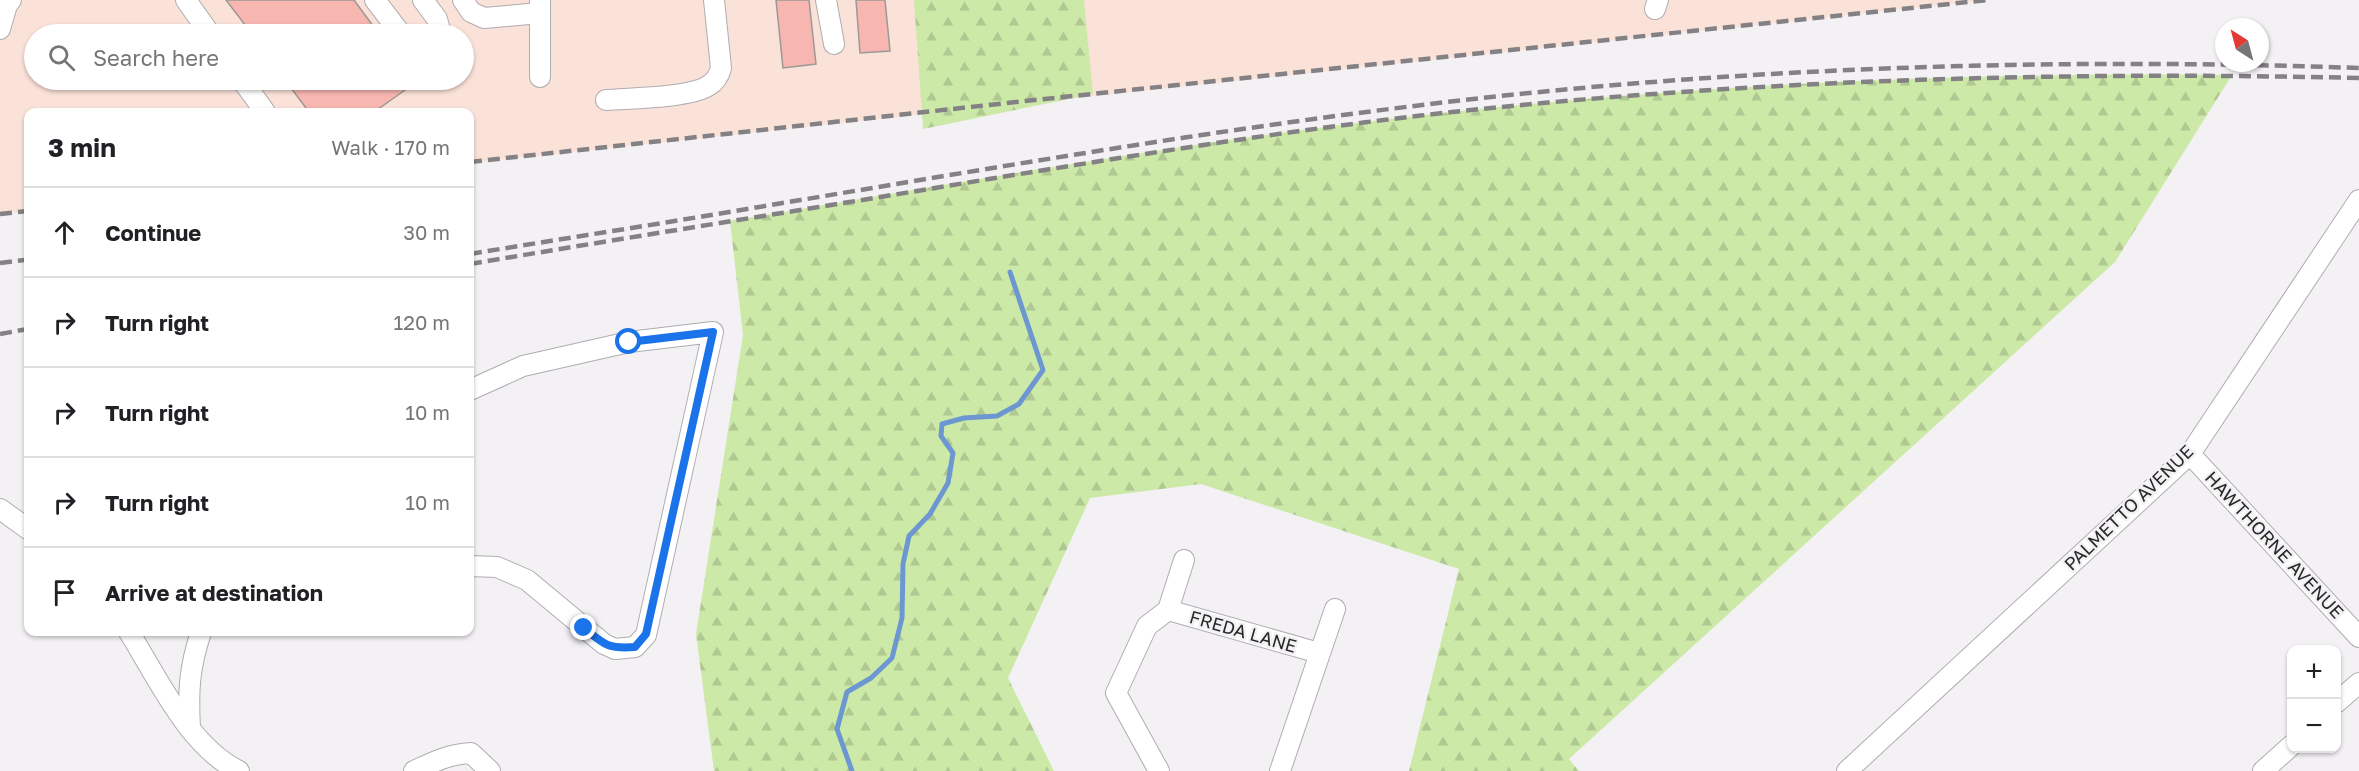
<!DOCTYPE html>
<meta charset="utf-8">
<style>
body{margin:0;font-family:"Golos Text",sans-serif;background:#f6f6f6;color:#202124}
.controls{position:absolute;right:18px;bottom:18px;display:grid;overflow:hidden;border-radius:12px;box-shadow:0 2px 4px #0004}
.controls button{width:54px;height:54px;display:grid;place-items:center;padding:0;border:0;border-bottom:2px solid #e0e0e0;background:#fff;color:#202124;font:30px sans-serif}
.compass{position:absolute;left:2215px;top:18px;width:54px;height:54px;border-radius:50%;background:#fff;box-shadow:0 2px 4px #0004;rotate:324deg}
.stop{position:absolute;width:18px;height:18px;margin:-14px;border:4px solid #1a73e8;border-radius:50%;background:#fff}
.stop.end{background:#1a73e8;border-color:#fff;box-shadow:0 2px 6px #0008}
.list{margin:0;padding:0;list-style:none}
h2{display:flex;justify-content:space-between;align-items:center;height:78px;margin:0;padding:0 24px;font-size:26px}
h2 small{font-size:20px;font-weight:400;color:#757577}
.list li{display:grid;grid-template-columns:39px 1fr auto;gap:18px;align-items:center;box-sizing:border-box;height:90px;padding:0 24px;border-top:2px solid #e0e0e0}
.list b{display:block;font-size:22px;white-space:nowrap}
.list em{font-size:20px;font-style:normal;color:#757577}
.icon{flex:none;width:33px;height:33px;fill:none;stroke:currentColor;stroke-width:2;stroke-linecap:round;stroke-linejoin:round}
.map{position:relative;flex:none;width:2359px;height:771px;overflow:hidden}
.search{position:absolute;background:#fff;box-shadow:0 2px 4px #0004;left:24px;top:24px;width:450px;height:66px;display:flex;align-items:center;gap:15px;box-sizing:border-box;padding:0 21px;border-radius:33px;color:#757577;font-size:22px}
.panel{position:absolute;background:#fff;box-shadow:0 2px 4px #0004;left:24px;top:108px;width:450px;height:528px;border-radius:12px}
.map>svg:first-child{display:block}
</style>
<div class="map">
<svg width="2359" height="771" viewBox="0 0 2359 771">
<defs>
<pattern id="forest-firs" width="22" height="20" patternUnits="userSpaceOnUse" patternTransform="scale(1.5)"><rect width="22" height="20" fill="#cde9a8"/><path d="M5 1l3.5 6h-7zM16 11l3.5 6h-7z" fill="#b0c891"/></pattern>
</defs>
<rect width="100%" height="100%" fill="#f3f1f4"/>
<path fill="#fbe2d9" fill-rule="evenodd" d="M0,0H1989L470,163V112H28V211L0,214ZM34,34H464V80H34Z"/>
<g fill="url(#forest-firs)">
<path d="M914,0H1084L1093,94L923,129Z"/>
<path d="M2232,75L2115,262L1569,759L1579,771H1409L1459,569L1201,484L1090,498L1008,678L1054,771H714L696,634L743,335L730,221C969,181 1209,138 1451,112C1710,84 1971,72 2232,75Z"/>
</g>
<g fill="none" stroke-linecap="round" stroke-linejoin="round">
<path stroke="#6d97d0" stroke-width="5" d="M852,771L837,729L847,692L871,678L892,658L902,618L903,564L909,536L930,514L948,483L953,453L941,436L942,424L964,418L997,416L1019,404L1043,370L1010,272"/>
</g>
<g fill="#f8b6b1" stroke="#9c9897" stroke-width="1.5">
<path d="M226,0H354L379,34H252Z"/>
<path d="M776,0H809L816,64L783,68Z"/>
<path d="M856,0H885L890,51L860,53Z"/>
<path d="M285,80H412L415,83L374,112H309Z"/>
</g>
<g fill="none" stroke-linecap="round" stroke-linejoin="round">
<g stroke="#afadb0" stroke-width="22">
<g id="minor">
<path d="M186,0L210,34"/>
<path d="M375,0L401,34"/>
<path d="M423,0L437,19L441,34"/>
<path d="M463,0L471,12L484,18L540,13"/>
<path d="M540,0V77"/>
<path d="M826,0L834,44"/>
<path d="M1655,9L1658,0"/>
<path d="M0,29L7,5L11,0"/>
<path d="M242,80L265,112"/>
<path d="M606,100C631,98 688,98 708,86C715,82 719,76 721,68L714,0"/>
<path d="M470,390L523,366L629,342L713,332L646,635L635,647L615,649L604,644L527,580L497,567L470,566"/>
<path d="M2190,454L2359,637"/>
<path d="M0,509L28,529"/>
<path d="M1168,610L1319,653"/>
<path d="M129,632C157,677 189,747 239,771"/>
<path d="M2336,703L2359,683"/>
<path d="M190,729C188,690 189,669 201,632"/>
<path d="M414,771C433,762 449,754 471,753L490,771"/>
<path d="M1159,771L1116,693L1147,626L1168,610L1184,560"/>
<path d="M1280,771L1335,609"/>
<path d="M1847,771L2190,454L2359,200"/>
<path d="M2263,771L2292,745"/>
</g>
</g>
<use href="#minor" stroke="#fff" stroke-width="20"/>
<g stroke="#838183" stroke-width="4.5" stroke-dasharray="12 6" stroke-linecap="butt">
<path d="M470,162L1025,101L1987,0"/>
<path d="M0,214L28,211"/>
<path d="M470,254C548,241 627,229 705,216C970,172 1233,125 1500,96C1784,66 2073,58 2359,68"/>
<path d="M0,263L25,260"/>
<path d="M470,264C642,235 816,208 989,179C1143,154 1297,129 1452,112C1753,80 2056,71 2359,78"/>
<path d="M0,334L28,329"/>
</g>
</g>
<g fill="none" stroke-linecap="round" stroke-linejoin="round">
<path stroke="#1a73e8" stroke-width="8" d="M584,628C605,645 607,649 635,647L646,634L713,332L629,342"/>
</g>
<g text-anchor="middle" stroke-width="5" stroke-linejoin="round" paint-order="stroke">
<g font-size="18" fill="#2a292a" stroke="#f3f1f4">
<text transform="translate(2129 508) rotate(-44)" y="6">PALMETTO AVENUE</text>
<text transform="translate(2274 545) rotate(47)" y="6">HAWTHORNE AVENUE</text>
<text transform="translate(1243 632) rotate(16)" y="6">FREDA LANE</text>
</g>
</g>
</svg>
<div class="controls">
<button>+</button>
<button>−</button>
</div>
<svg class="compass" viewBox="-18 -18 36 36"><path d="M0-13l5 13h-10z" fill="#e53935"/><path d="M0 13l5-13h-10z" fill="#757577"/></svg>
<div class="stop" style="left:629px;top:342px"></div>
<div class="stop end" style="left:584px;top:628px"></div>
<div class="search"><svg class="icon" aria-label="search" viewBox="0 0 24 24"><circle cx="10" cy="10" r="6"/><path d="M15 15l6 6"/></svg>Search here</div>
<section class="panel">
<h2>3 min<small>Walk · 170 m</small></h2>
<ul class="list">
<li><svg class="icon" aria-label="ahead" viewBox="0 0 24 24"><path d="M12 20V5M6 11l6-6 6 6"/></svg><div><b>Continue</b></div><em>30 m</em></li>
<li><svg class="icon" aria-label="right" viewBox="0 0 24 24"><path d="M7 20v-9h11M14 6l5 5-5 5"/></svg><div><b>Turn right</b></div><em>120 m</em></li>
<li><svg class="icon" aria-label="right" viewBox="0 0 24 24"><path d="M7 20v-9h11M14 6l5 5-5 5"/></svg><div><b>Turn right</b></div><em>10 m</em></li>
<li><svg class="icon" aria-label="right" viewBox="0 0 24 24"><path d="M7 20v-9h11M14 6l5 5-5 5"/></svg><div><b>Turn right</b></div><em>10 m</em></li>
<li><svg class="icon" aria-label="arrive" viewBox="0 0 24 24"><path d="M6 21V4h12l-3 4 3 4H6"/></svg><div><b>Arrive at destination</b></div></li>
</ul>
</section>
</div>
